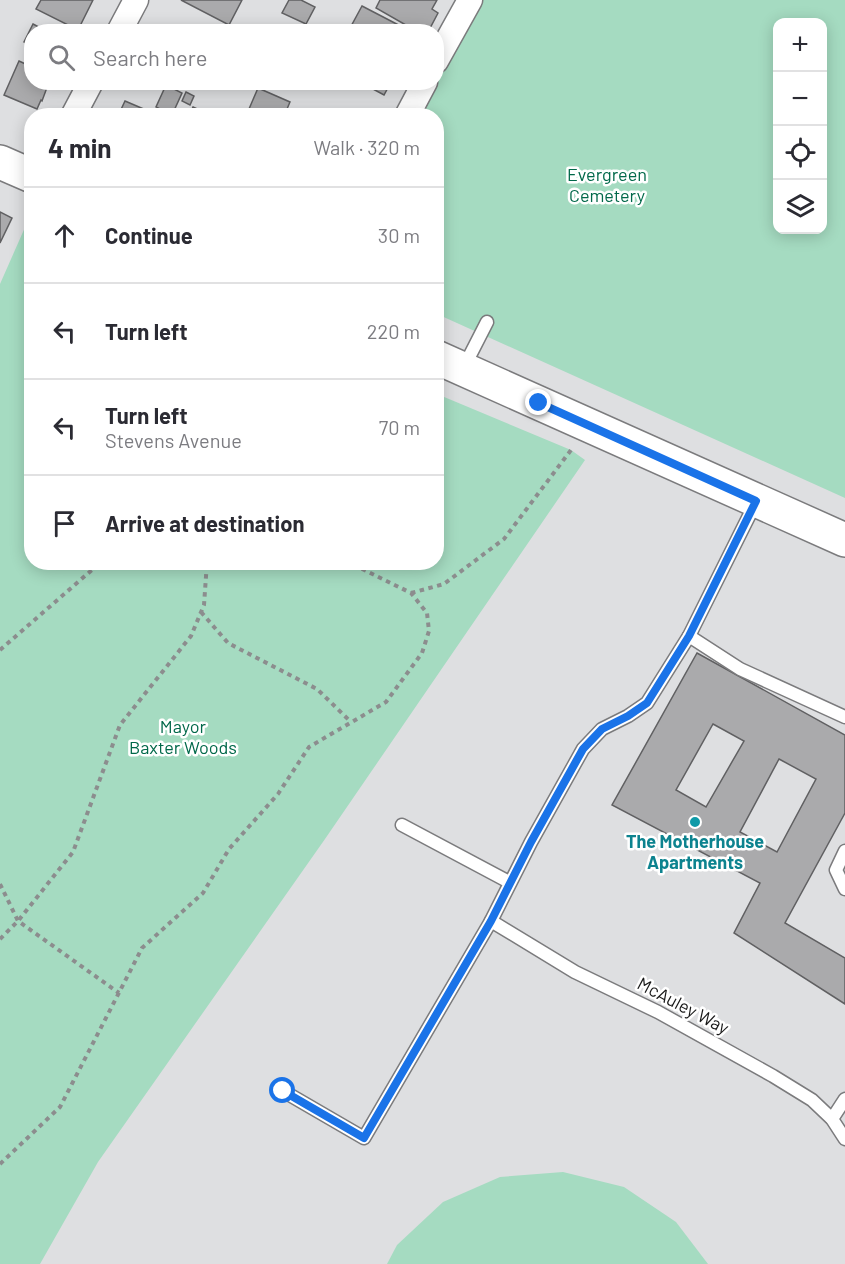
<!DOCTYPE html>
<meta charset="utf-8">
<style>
body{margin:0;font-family:Barlow,sans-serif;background:#f7f7f7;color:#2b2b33}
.controls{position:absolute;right:18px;top:18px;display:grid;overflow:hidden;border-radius:12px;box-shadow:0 3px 15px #0003}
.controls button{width:54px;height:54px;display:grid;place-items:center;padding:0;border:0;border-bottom:2px solid #e1e1e2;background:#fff;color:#2b2b33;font:30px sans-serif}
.stop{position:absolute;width:18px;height:18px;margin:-14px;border:4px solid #1a73e8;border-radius:50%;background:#fff}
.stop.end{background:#1a73e8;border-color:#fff;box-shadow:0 2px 6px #0008}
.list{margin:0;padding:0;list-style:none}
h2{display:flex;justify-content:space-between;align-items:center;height:78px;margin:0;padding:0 24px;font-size:26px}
h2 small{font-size:20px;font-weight:400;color:#7c7c81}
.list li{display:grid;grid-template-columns:39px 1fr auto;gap:18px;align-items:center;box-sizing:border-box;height:96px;padding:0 24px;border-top:2px solid #e1e1e2}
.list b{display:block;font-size:22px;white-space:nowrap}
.list p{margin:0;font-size:20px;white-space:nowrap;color:#7c7c81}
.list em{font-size:20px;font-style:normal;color:#7c7c81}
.icon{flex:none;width:33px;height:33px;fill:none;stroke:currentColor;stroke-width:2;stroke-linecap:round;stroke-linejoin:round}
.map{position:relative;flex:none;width:845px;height:1264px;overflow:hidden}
.search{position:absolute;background:#fff;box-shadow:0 3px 15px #0003;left:24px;top:24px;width:420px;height:66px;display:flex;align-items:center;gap:15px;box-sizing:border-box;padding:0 21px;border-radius:24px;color:#7c7c81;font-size:22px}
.panel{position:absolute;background:#fff;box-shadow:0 3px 15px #0003;left:24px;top:108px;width:420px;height:462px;border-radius:24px}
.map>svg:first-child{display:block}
</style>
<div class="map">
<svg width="845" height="1264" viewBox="0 0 845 1264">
<rect width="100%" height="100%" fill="#dedfe1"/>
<g fill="#a5dbc1" fill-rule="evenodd">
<path d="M477,0H845V498L437,314L436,116H419ZM778,22H822V230H778Z"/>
<path d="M30,216L32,562H436L437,394L571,450L585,460L325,839L98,1162L40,1264H0V284Z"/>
<path d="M563,1172L624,1187L676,1222L708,1264H387L397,1245L443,1202L500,1177Z"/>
</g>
<g fill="#aaaaac" stroke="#606062" stroke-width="1.5" fill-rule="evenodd">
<path d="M41,0H40H93L78,30L36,9Z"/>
<path d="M181,0H242L229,25Z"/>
<path d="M289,0H301L315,7L306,24L282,13Z"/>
<path d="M380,0H437L432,9L438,13L428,32H418L376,8Z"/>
<path d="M362,6L412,32H352L349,30Z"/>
<path d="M33,24L48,32H32V46L24,42Z"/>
<path d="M19,61L32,67V82H49L42,101L41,100L37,109L4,95Z"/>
<path d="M360,82H391L384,95Z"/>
<path d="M166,85L182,93L172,115L156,107Z"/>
<path d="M258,88L290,102L284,116H246Z"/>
<path d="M186,92L194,96L190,105L182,101Z"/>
<path d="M125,101L146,110L145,114L148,116H118Z"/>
<path d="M193,107L212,116H189Z"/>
<path d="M0,212L12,218L0,243Z"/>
<path d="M697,653L845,735V813L785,923L845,958V1004L734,933L760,883L612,805ZM713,724L744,741L706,807L676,790ZM779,759L816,779L777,852L740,832Z"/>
</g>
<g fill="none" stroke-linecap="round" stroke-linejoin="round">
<g stroke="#7b7b7d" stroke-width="15">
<g id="lane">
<path d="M463,369L487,322"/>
<path d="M689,636L740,669L845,717"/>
<path d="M402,825L509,882"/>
<path d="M845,851L836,870L845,889"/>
<path d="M491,921L575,972L658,1012L773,1076L812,1100L832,1119L845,1139"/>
<path d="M283,1091L364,1138L491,921L531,842L583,749L602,729L628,716L647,703L689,636L756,502"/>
<path d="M832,1119L845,1099"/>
</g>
</g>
<g stroke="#7b7b7d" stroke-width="27">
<g id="street">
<path d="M119,32L136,0"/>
<path d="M436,61L470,0"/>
<path d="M73,116L91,82"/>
<path d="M407,116L425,82"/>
</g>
</g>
<g stroke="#7b7b7d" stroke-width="36">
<g id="secondary">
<path d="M0,162L32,176"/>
<path d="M436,357L845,540"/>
</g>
</g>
<g stroke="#8c8d8e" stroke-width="4" stroke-dasharray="4.5 4.5" stroke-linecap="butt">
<path d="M411,593L444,584L504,539L571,450"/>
<path d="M201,612L228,643L317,689L351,722"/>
<path d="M0,650L101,562"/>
<path d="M0,884L18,921L119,993"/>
<path d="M0,939L18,921L73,852L120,725L191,636L204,605L207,562"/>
<path d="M0,1164L60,1107L142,948L203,893L229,849L278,794L309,747L386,702L422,653L429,631L427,613L411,593L348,562"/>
</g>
<use href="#lane" stroke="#fff" stroke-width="12"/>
<use href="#street" stroke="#fff" stroke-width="24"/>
<use href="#secondary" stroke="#fff" stroke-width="33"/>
</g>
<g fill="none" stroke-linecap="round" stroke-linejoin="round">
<path stroke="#1a73e8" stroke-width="8" d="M283,1091L364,1138L491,921L531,842L583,749L602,729L628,716L647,703L689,636L756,501L539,403"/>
</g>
<circle fill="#0f9aa8" stroke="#fff" stroke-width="2" cx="695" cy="822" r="6"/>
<g text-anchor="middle" stroke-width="5" stroke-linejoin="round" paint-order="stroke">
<g font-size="18" fill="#006849" stroke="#fff">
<text x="607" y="181">Evergreen<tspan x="607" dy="21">Cemetery</tspan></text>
<text x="183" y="733">Mayor<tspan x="183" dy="21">Baxter Woods</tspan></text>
</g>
<g font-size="18" font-weight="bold" fill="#0d838f" stroke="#fff">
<text x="695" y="848">The Motherhouse<tspan x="695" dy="21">Apartments</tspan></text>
</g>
<g font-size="18" fill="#181818" stroke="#fff">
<text transform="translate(683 1006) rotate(28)" y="6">McAuley Way</text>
</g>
</g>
</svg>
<div class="controls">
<button>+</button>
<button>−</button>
<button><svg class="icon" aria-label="locate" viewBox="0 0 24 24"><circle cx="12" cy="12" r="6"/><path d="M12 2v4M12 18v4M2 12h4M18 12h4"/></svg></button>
<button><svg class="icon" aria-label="layers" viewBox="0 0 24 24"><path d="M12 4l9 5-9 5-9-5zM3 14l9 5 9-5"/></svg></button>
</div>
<div class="stop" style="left:283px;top:1091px"></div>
<div class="stop end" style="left:539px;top:403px"></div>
<div class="search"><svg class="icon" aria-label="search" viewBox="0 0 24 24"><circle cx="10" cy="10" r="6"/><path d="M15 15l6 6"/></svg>Search here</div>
<section class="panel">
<h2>4 min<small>Walk · 320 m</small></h2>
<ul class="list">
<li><svg class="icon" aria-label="ahead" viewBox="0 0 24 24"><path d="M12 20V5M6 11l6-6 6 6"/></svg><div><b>Continue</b></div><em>30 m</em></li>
<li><svg class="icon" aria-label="left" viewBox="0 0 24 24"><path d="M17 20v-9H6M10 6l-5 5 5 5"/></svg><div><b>Turn left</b></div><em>220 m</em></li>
<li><svg class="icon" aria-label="left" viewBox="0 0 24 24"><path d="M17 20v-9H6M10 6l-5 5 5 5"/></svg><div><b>Turn left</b><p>Stevens Avenue</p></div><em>70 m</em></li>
<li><svg class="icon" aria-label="arrive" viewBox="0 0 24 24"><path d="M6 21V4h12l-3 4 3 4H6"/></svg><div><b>Arrive at destination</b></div></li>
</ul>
</section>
</div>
